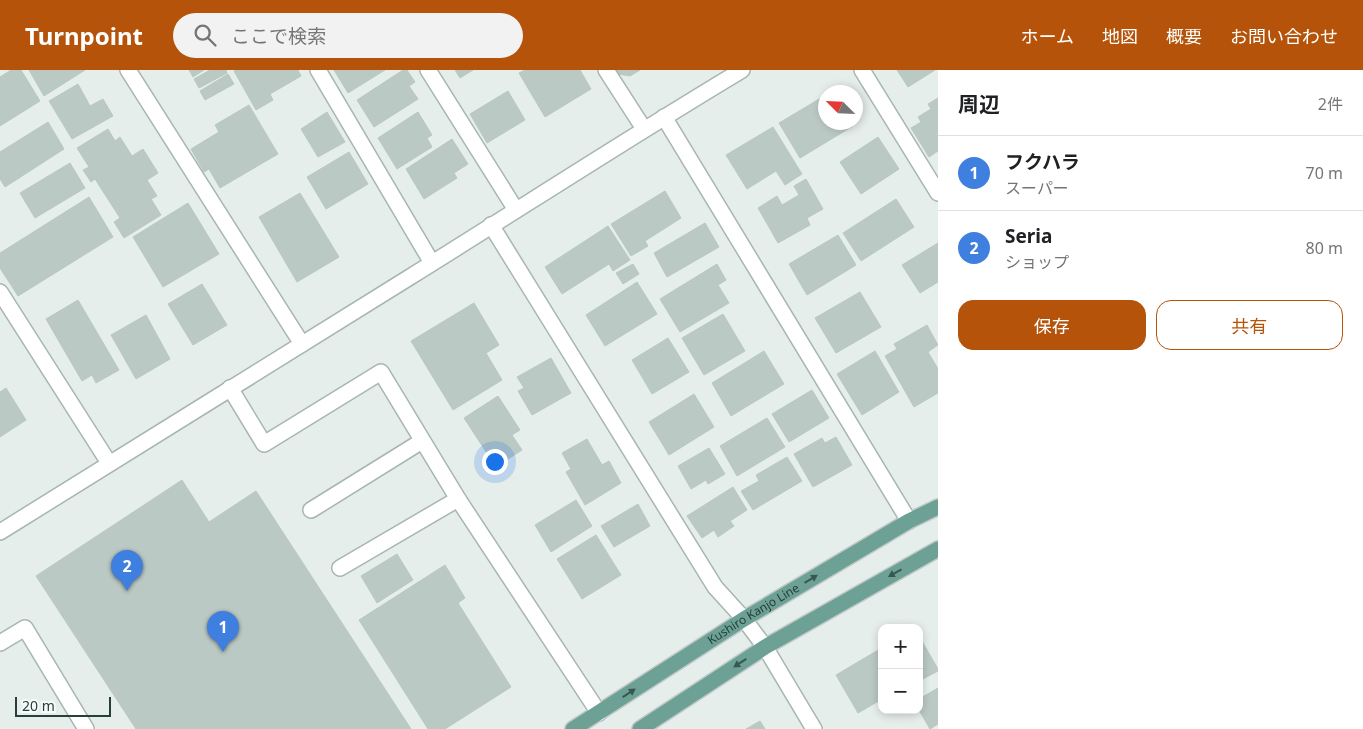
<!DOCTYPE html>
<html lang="ja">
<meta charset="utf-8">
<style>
body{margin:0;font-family:"Noto Sans","Noto Sans JP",sans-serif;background:#f2f2f2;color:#202124}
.controls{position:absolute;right:15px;bottom:15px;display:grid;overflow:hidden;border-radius:10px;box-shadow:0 2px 8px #0003}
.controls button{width:45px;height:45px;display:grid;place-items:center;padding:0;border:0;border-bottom:1px solid #e0e0e0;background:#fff;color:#202124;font:25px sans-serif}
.compass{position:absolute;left:818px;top:15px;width:45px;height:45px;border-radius:50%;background:#fff;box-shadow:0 2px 8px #0003;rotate:294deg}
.scale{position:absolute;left:15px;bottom:12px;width:96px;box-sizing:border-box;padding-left:5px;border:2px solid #25403a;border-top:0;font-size:14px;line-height:18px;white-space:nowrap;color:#25403a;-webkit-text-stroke:4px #f6faf9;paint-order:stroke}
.you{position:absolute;left:494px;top:391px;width:18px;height:18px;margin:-12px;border:4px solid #fff;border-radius:50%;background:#1a73e8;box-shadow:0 0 0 8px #1a73e833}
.badge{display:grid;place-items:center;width:32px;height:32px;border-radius:50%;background:#b45309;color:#fff;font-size:16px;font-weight:700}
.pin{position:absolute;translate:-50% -41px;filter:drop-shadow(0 1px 2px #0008)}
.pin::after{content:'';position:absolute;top:26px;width:18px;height:15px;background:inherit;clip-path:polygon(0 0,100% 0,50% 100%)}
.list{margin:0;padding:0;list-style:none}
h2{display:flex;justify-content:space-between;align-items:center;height:65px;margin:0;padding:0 20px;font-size:21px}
h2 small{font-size:16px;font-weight:400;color:#757577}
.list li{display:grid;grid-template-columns:32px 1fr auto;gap:15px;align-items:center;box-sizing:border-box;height:75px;padding:0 20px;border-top:1px solid #e0e0e0}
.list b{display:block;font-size:19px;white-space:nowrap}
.list p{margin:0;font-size:16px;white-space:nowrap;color:#757577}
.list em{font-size:16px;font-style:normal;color:#757577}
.actions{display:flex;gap:10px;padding:15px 20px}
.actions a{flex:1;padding:11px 0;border:1px solid #b45309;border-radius:15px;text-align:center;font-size:18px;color:#b45309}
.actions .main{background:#b45309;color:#fff}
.icon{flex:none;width:28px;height:28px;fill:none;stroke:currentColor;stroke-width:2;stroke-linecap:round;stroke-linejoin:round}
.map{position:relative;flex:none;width:938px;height:659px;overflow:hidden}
header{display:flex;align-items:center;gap:30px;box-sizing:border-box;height:70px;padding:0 25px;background:#b45309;color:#fff}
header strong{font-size:24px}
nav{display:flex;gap:28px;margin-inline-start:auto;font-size:18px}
.search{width:350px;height:45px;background:#f2f2f2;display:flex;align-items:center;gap:12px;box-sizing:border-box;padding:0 18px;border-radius:28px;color:#757577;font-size:19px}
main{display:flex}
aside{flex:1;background:#fff}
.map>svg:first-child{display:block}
</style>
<header>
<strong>Turnpoint</strong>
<div class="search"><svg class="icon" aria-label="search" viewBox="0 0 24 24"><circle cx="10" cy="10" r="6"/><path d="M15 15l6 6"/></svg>ここで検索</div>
<nav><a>ホーム</a><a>地図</a><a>概要</a><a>お問い合わせ</a></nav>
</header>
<main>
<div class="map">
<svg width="938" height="659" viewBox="0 0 938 659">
<rect width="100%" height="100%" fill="#e6eeeb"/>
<g fill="#bbc9c4" stroke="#b8c8c2">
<path d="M11,0H21L40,31L0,56V7Z"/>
<path d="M29,0H85L44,26Z"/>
<path d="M189,0H204L193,7Z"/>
<path d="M210,0H226L227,3L199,18L194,9Z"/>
<path d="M236,0H298L301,6L270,24L273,30L256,40L234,1Z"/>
<path d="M334,0H385L348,23Z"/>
<path d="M403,0H407L415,12L409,16L418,29L374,57L357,30Z"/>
<path d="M455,0H473L460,8Z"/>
<path d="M525,0H580L591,19L545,47L519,3Z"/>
<path d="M616,0H640L630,6L618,4Z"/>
<path d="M897,0H935L908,17Z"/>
<path d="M228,4L234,14L205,30L200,21Z"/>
<path d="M78,14L90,36L103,29L113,46L72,69L49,31Z"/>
<path d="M508,21L525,50L487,73L470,44Z"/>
<path d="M826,25V52H851L853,56L800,88L779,53Z"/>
<path d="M938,28V81L929,87L911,58L921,52L918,47L931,39L928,34Z"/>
<path d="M249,35L278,84L220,118L209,99L204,102L191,79L219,62L215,55Z"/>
<path d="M327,42L345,72L318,87L301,59Z"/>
<path d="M418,42L432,65L427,68L432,77L397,99L378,68Z"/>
<path d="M48,52L64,79L5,117L0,109V82Z"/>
<path d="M773,57L802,104L785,115L776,101L747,119L726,85Z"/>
<path d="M108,59L115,71L120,67L132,86L143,79L158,103L147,110L157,126L151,129L161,145L124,168L114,152L120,148L95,109L91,112L83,100L89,97L77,78Z"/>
<path d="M878,67L899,99L861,124L840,92Z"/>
<path d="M452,69L468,94L454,103L457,108L424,129L406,99Z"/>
<path d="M349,82L368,114L326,139L307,107Z"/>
<path d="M70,93L85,118L35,148L20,123Z"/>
<path d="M806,109L823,139L807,148L810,155L778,173L758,138L777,126L782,135L799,125L794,116Z"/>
<path d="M665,121L681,148L645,171L648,176L631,186L611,154Z"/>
<path d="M300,123L339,187L297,212L259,147Z"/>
<path d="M89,127L113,167L18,226L0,198V183Z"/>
<path d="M896,129L914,157L861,191L843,163Z"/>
<path d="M188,133L219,184L163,217L133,167Z"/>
<path d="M705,153L719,177L667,207L654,183Z"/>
<path d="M608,156L630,190L613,201L609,194L562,224L545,197Z"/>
<path d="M838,165L856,195L807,225L789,194Z"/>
<path d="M938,173V212L920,223L902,195Z"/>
<path d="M633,194L639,204L623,214L616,203Z"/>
<path d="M717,194L726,210L718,215L729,233L680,262L660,229Z"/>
<path d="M637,212L657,244L605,276L586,245Z"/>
<path d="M202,214L227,255L193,275L168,234Z"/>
<path d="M860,222L881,257L836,283L815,248Z"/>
<path d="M78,230L119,300L96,313L92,305L82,311L46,249Z"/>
<path d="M474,233L499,275L486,283L502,310L453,340L411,271Z"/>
<path d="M723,244L745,281L704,305L682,268Z"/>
<path d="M146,245L170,289L136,309L111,265Z"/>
<path d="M927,255L938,275L928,282L938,299V323L914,337L885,286L897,279L894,274Z"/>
<path d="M668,268L689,302L652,324L632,290Z"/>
<path d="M764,281L784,314L731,346L712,313Z"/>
<path d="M875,281L899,322L862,345L837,304Z"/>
<path d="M551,288L571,323L532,345L518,321L524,318L517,307Z"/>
<path d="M6,318L26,350L0,367V322Z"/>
<path d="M812,320L829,348L789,372L772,344Z"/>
<path d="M694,324L714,357L669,385L649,352Z"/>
<path d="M498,326L520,360L512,365L522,380L496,397L464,348Z"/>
<path d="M767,348L785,377L737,406L720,376Z"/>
<path d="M836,367L852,395L813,417L794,384L822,368L825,373Z"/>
<path d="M587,369L602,395L609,391L621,413L585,435L566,402L571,399L562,383Z"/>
<path d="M709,378L725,404L708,414L706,410L691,419L678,396Z"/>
<path d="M787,387L802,411L753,440L741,421L759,411L756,405Z"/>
<path d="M182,410L209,452L256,421L411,659H136L36,506Z"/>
<path d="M733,417L747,440L730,451L734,456L718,467L714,460L702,468L687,446Z"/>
<path d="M576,430L592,456L551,482L535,455Z"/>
<path d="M638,434L650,456L614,477L601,456Z"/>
<path d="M596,465L621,505L582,529L557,489Z"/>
<path d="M397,484L413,510L377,533L361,506Z"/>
<path d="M445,495L465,528L458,533L511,617L445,659H428L359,550Z"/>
<path d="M919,566L938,599V601L919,611Z"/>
<path d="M880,579L882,582V629L858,643L836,605Z"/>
<path d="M938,618V654L930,659L919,640V629Z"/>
<path d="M760,651L765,659H746Z"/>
</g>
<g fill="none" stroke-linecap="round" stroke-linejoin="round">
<g stroke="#a8b6b2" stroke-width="18">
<g id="service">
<path d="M230,318L264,374L381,302L458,429L599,643"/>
<path d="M311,440L422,371"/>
<path d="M340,498L458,429"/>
<path d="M0,573L25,558L86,659"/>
</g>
</g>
<g stroke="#a8b6b2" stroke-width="18">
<g id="minor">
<path d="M128,0L302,274"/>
<path d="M318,0L432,193"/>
<path d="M428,0L516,140"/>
<path d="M606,0L644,59"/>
<path d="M862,0L938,123"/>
<path d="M664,47L909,451"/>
<path d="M491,155L715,517L744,549L765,577L814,659"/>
<path d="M0,222L109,393"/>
<path d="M0,462C136,376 274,293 410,207C521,138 630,67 742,0"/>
</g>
</g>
<g stroke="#c2cac8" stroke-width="18">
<g id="primary">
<path id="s1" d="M573,659L744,549L909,451L938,437"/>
<path d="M640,659L765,577L938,479"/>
</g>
</g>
<use href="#service" stroke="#fff" stroke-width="15"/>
<use href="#minor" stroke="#fff" stroke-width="15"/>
<use href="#primary" stroke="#6da196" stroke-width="15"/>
</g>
<defs><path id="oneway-solid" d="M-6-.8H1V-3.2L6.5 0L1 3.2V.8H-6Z" transform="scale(1.25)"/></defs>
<g fill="#375851">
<use href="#oneway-solid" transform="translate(895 503) rotate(151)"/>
<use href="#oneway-solid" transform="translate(811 509) rotate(-31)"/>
<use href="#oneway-solid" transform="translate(740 593) rotate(147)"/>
<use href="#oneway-solid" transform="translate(629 623) rotate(-33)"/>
</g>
<g text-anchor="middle" stroke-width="4" stroke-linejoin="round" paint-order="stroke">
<g font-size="12" fill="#25403a" stroke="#f6faf9">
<text dy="4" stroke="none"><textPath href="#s1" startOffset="214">Kushiro Kanjo Line</textPath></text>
</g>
</g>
</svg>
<div class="controls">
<button>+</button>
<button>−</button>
</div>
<svg class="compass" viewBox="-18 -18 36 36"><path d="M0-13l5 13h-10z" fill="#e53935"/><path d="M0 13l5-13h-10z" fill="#757577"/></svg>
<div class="scale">20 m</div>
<div class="you"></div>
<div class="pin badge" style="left:223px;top:582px;background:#3f7fe0">1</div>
<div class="pin badge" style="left:127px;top:521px;background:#3f7fe0">2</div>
</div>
<aside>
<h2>周辺<small>2件</small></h2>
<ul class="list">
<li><span class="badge" style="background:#3f7fe0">1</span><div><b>フクハラ</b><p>スーパー</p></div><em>70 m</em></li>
<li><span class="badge" style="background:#3f7fe0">2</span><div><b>Seria</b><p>ショップ</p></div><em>80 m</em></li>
</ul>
<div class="actions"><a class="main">保存</a><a>共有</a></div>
</aside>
</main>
